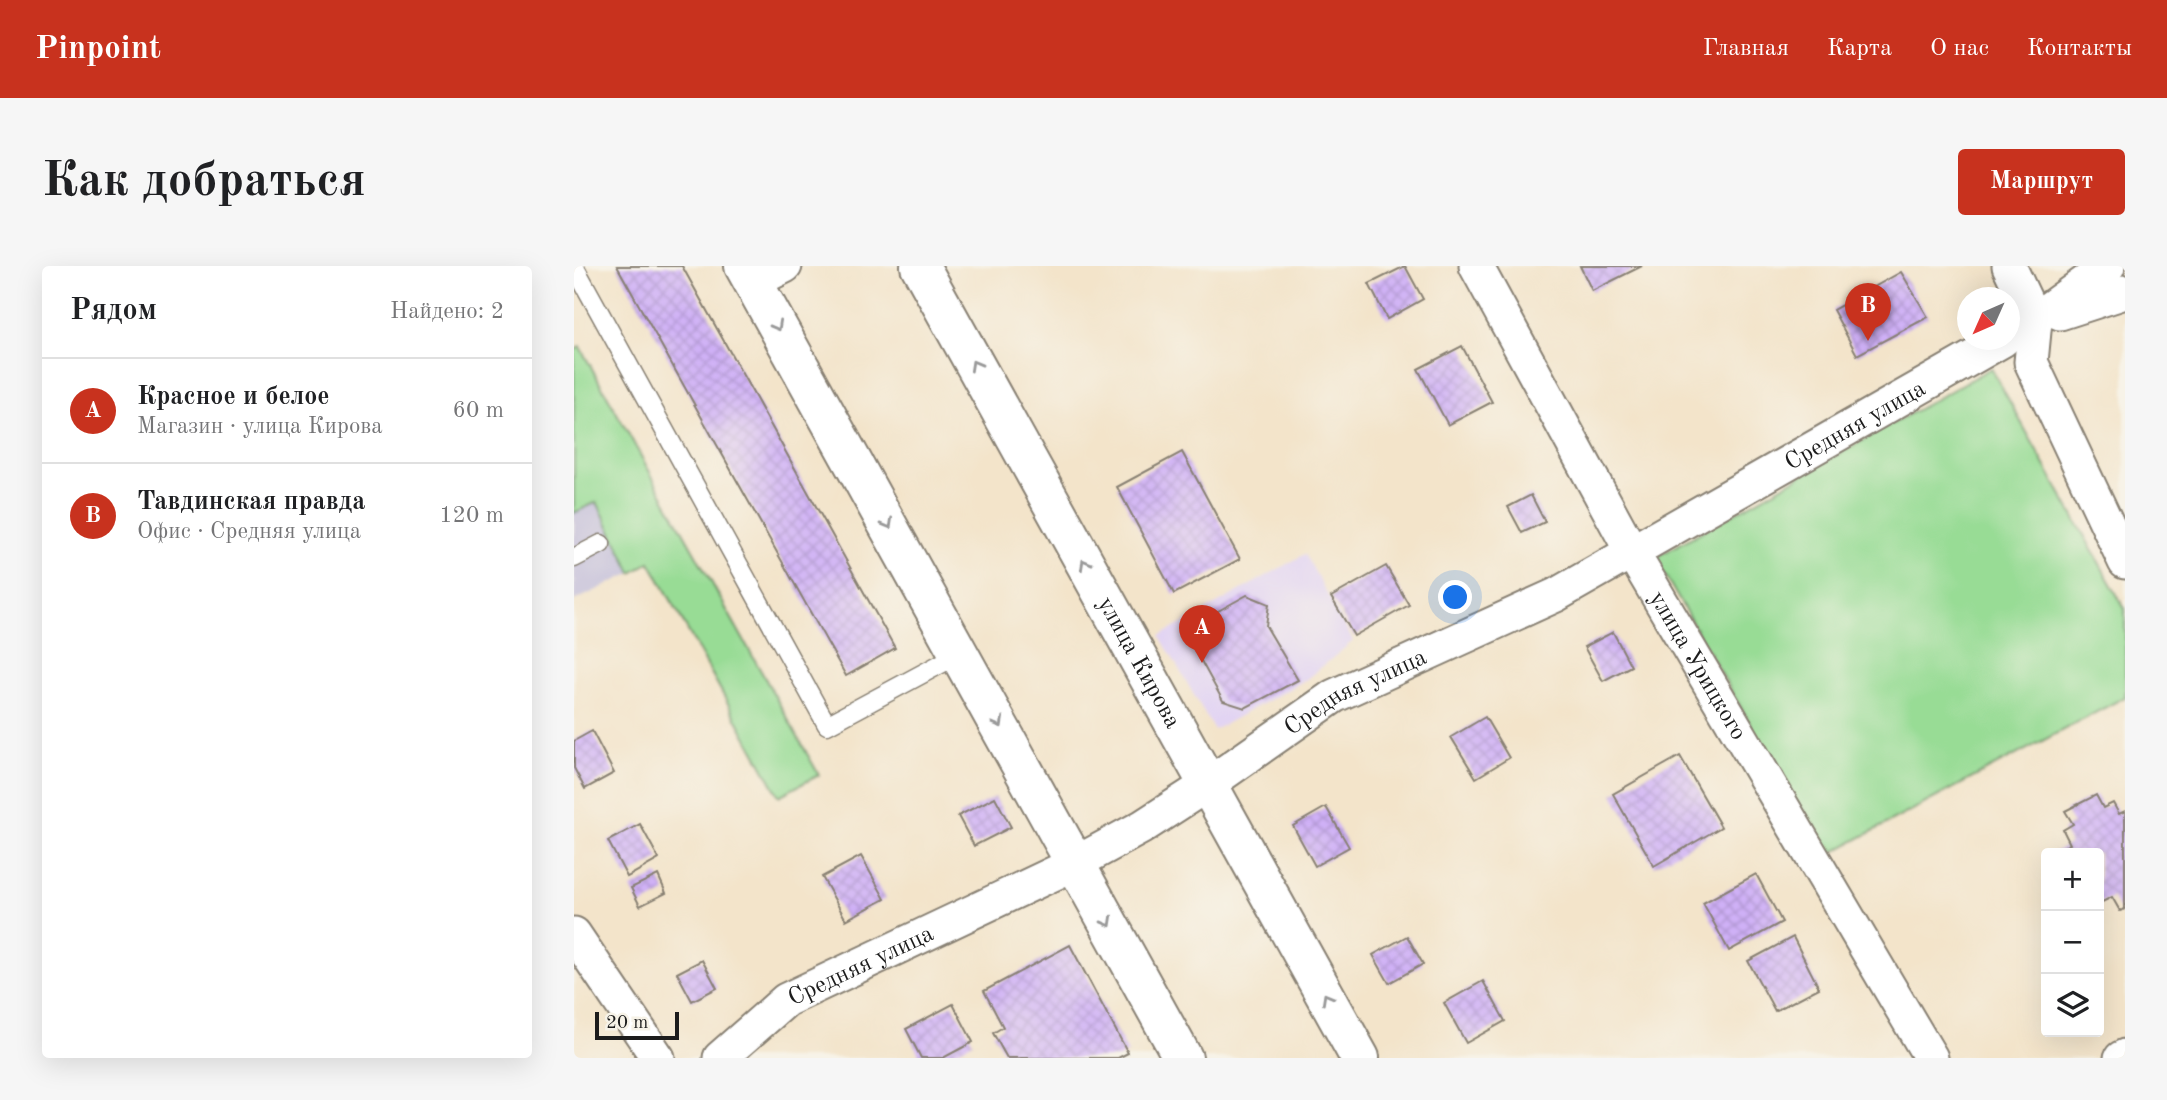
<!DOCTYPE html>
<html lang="ru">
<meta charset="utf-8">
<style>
body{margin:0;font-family:"Old Standard TT",serif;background:#f6f6f6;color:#202124}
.controls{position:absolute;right:21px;bottom:21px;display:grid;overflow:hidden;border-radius:7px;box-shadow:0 7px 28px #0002}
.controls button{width:63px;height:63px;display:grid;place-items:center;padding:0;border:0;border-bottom:2px solid #e0e0e0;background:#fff;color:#202124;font:35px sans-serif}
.compass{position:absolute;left:1383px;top:21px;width:63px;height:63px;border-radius:50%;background:#fff;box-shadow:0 7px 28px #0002;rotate:225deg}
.scale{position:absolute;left:21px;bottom:18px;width:84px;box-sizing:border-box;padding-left:7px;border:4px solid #1c1c1c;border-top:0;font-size:19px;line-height:24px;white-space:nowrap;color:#1c1c1c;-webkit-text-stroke:5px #f7f3e8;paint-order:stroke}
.you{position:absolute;left:882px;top:332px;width:24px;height:24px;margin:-18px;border:5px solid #fff;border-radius:50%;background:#1a73e8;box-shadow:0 0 0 10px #1a73e833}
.badge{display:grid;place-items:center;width:46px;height:46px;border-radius:50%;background:#c8321e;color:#fff;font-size:23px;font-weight:700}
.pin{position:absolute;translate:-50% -58px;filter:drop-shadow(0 2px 4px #0008)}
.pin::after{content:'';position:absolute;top:37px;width:24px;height:21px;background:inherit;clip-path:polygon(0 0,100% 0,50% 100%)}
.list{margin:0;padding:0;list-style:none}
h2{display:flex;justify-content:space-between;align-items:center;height:91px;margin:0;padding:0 28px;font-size:30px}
h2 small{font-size:23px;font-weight:400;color:#757577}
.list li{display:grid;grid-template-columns:46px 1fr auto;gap:21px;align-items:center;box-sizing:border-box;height:105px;padding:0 28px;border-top:2px solid #e0e0e0}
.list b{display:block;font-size:26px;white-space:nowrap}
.list p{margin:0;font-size:23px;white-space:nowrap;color:#757577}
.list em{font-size:23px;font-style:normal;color:#757577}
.icon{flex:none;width:38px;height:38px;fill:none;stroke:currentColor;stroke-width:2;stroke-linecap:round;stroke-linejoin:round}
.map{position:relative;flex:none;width:1551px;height:792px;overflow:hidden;border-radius:7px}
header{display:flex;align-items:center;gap:42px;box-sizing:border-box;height:98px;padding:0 35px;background:#c8321e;color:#fff}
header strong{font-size:33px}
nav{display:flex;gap:38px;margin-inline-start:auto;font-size:24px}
.intro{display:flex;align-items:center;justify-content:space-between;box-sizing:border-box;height:168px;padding:0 42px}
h1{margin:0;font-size:49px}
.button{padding:18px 32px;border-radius:7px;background:#c8321e;color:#fff;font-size:24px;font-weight:700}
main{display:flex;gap:42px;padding:0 42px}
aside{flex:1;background:#fff;border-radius:7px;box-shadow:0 7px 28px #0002}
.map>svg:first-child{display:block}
</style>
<header>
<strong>Pinpoint</strong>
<nav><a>Главная</a><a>Карта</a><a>О нас</a><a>Контакты</a></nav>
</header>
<div class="intro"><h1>Как добраться</h1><a class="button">Маршрут</a></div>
<main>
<aside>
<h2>Рядом<small>Найдено: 2</small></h2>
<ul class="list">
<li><span class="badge">A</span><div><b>Красное и белое</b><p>Магазин · улица Кирова</p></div><em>60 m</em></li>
<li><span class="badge">B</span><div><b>Тавдинская правда</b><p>Офис · Средняя улица</p></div><em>120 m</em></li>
</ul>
</aside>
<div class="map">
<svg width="1551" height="792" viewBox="0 0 1551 792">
<defs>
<pattern id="building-cross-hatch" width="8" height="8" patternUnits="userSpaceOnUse" patternTransform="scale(1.75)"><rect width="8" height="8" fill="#cfb0f6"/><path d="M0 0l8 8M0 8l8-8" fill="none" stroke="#b197d2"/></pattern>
</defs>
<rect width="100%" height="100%" fill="#f7f3e8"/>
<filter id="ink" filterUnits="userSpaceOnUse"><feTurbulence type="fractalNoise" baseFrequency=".0143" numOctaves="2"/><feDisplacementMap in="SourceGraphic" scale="14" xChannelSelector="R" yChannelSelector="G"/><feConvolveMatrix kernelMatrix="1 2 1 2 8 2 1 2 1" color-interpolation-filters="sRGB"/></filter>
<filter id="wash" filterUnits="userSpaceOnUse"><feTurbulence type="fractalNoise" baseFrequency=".00686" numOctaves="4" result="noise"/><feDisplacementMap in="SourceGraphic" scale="28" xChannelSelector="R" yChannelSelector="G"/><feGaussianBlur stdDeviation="1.57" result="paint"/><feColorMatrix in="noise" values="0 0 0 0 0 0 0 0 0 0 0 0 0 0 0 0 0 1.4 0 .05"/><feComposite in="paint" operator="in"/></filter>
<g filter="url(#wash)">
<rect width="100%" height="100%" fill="#f3e4ca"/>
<path fill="#e2d4f3" d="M731,288L779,375L733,413L640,464L586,370Z"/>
<path fill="#c5c0da" d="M23,236L58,307L0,335V247Z"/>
<g fill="#98dc95" stroke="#5a7c58" stroke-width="2">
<path d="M6,81L245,509L205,530L76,296L58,307L23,236L0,247V84Z"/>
<path d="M1417,102L1551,343V431L1252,590L1081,292Z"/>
</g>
<g id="blocks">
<g fill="url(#building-cross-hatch)">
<path d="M43,0H108L321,382L272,410Z"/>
<path d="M831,0L849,33L813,53L795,18Z"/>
<path d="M1006,0H1068L1018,25Z"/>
<path d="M1327,6L1354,51L1283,89L1259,44Z"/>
<path d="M888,80L918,136L874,159L844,103Z"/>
<path d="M608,186L666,293L600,328L543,221Z"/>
<path d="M957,229L971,256L948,267L934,241Z"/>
<path d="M812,300L835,339L780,370L757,331Z"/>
<path d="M673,329L695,338L692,360L724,414L671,442L649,435L610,364Z"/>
<path d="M1039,366L1057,400L1029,415L1010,381Z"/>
<path d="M911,451L935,492L902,512L877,471Z"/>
<path d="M18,465L40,507L11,523L0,502V475Z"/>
<path d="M1106,490L1147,561L1080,600L1039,528Z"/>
<path d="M1522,529L1529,542L1539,537L1545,548L1551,545V643L1546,645L1538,631L1526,637L1525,634V587H1478L1496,578L1489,564L1499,558L1491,545Z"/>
<path d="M421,531L437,561L400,580L384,550Z"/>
<path d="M752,541L775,581L741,600L719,560Z"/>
<path d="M66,558L85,593L53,611L34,575Z"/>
<path d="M287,590L311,633L272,654L248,611Z"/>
<path d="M1182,608L1208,656L1155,685L1129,637Z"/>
<path d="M84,609L92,627L66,640L57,622Z"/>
<path d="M833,670L849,698L815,717L799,689Z"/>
<path d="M1219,671L1245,722L1201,745L1174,695Z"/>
<path d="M496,679L554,787L544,792H433L419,767L429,761L410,725Z"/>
<path d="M128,694L143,722L118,735L103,707Z"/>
<path d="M909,715L931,755L892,777L870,737Z"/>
<path d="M379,738L399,776L369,792H347L332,763Z"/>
</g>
</g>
</g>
<g filter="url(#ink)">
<use href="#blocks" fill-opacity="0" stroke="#888073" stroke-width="2"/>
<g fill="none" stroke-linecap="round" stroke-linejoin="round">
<g stroke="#888073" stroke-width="21">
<g id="lane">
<path d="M0,0L253,459L387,387"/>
<path d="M0,292L27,278"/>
</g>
</g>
<g stroke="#888073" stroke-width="37">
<g id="street">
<path id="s1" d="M902,0L1059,288L1357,792"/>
<path d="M1435,0L1461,55L1457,96L1551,296"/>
<path d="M179,16L211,0"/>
<path d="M1486,47L1551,26"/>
<path d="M1444,65L1534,0"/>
<path d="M0,668L84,792"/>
<path id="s2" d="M146,792L212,734L502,597L568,561L633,519L760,430L982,329L1429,74"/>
<path d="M1547,792L1551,790"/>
</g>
</g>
<g stroke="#888073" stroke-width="42">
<g id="primary">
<path d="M170,0L609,792"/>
<path id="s3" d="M346,0L786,792"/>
</g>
</g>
<use href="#lane" stroke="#fff" stroke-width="18"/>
<use href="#street" stroke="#fff" stroke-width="33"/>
<use href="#primary" stroke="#fff" stroke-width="38"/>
</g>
<defs><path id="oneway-chevron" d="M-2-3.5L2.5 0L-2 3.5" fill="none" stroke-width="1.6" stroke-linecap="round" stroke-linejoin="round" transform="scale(1.75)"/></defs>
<g stroke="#999">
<use href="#oneway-chevron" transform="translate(203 60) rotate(61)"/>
<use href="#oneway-chevron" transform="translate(401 99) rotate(-119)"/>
<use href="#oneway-chevron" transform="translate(314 258) rotate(61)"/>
<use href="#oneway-chevron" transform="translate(511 298) rotate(-119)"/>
<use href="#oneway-chevron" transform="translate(425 457) rotate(61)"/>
<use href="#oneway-chevron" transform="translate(534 656) rotate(61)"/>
<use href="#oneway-chevron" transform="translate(753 732) rotate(-119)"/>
</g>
</g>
<g text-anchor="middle" stroke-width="7" stroke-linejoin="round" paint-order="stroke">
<g font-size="24" fill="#1c1c1c" stroke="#f7f3e8">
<text dy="8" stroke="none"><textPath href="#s2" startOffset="1304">Средняя улица</textPath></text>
<text dy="8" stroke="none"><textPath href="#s3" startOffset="453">улица Кирова</textPath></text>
<text dy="8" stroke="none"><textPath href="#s1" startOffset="457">улица Урицкого</textPath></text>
<text dy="8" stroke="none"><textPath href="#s2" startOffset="737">Средняя улица</textPath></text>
<text dy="8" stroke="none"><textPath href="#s2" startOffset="170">Средняя улица</textPath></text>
</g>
</g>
</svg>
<div class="controls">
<button>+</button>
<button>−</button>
<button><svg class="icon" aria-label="layers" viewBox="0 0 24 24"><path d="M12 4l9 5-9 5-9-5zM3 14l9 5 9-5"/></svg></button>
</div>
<svg class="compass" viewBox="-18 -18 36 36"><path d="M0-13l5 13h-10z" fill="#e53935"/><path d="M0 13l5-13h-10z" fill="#757577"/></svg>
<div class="scale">20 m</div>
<div class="you"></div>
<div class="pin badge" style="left:628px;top:397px">A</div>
<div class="pin badge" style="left:1294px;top:75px">B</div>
</div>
</main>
